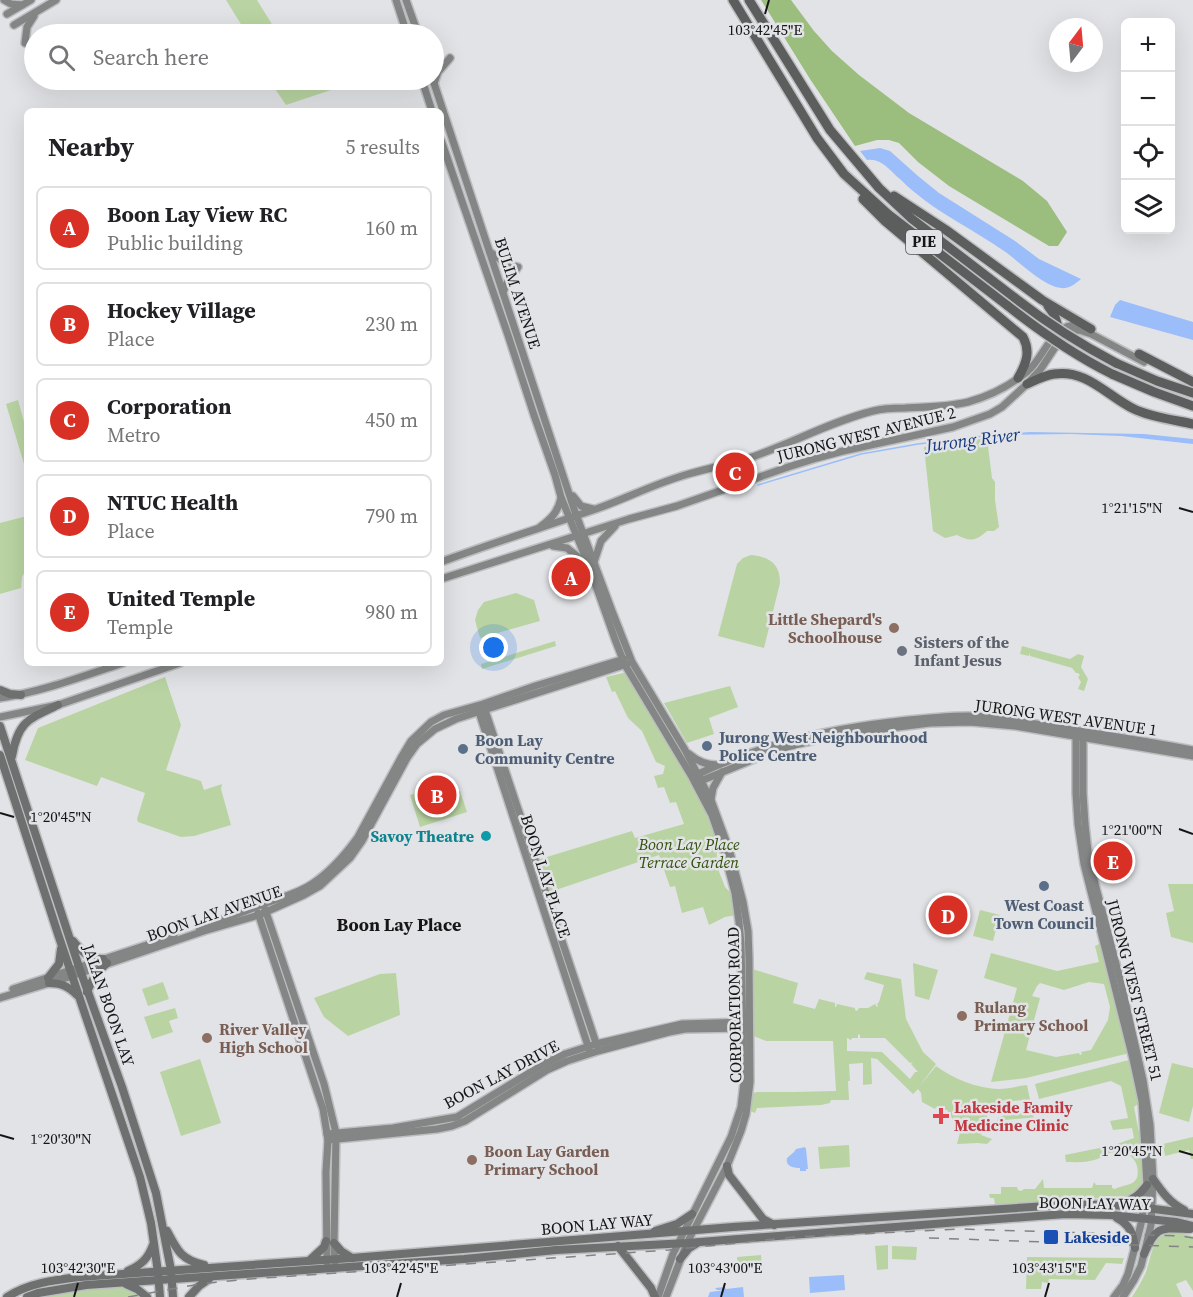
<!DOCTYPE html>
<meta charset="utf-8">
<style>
body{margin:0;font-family:"Source Serif 4",serif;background:#f6f6f6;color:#202124}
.controls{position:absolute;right:18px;top:18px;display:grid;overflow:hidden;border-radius:9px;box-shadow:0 6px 24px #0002}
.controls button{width:54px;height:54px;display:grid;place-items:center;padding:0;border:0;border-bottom:2px solid #e0e0e0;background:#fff;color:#202124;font:30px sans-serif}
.compass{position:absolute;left:1049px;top:18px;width:54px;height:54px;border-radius:50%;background:#fff;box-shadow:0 6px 24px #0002;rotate:16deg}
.you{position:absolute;left:494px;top:648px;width:21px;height:21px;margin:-15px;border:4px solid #fff;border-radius:50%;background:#1a73e8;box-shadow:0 0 0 9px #1a73e833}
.badge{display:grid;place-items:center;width:39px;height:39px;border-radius:50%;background:#d93025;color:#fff;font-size:20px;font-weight:700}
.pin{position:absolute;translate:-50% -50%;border:3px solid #fff;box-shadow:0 2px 6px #0006}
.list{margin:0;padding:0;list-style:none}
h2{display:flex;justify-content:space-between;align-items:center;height:78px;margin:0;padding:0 24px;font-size:26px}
h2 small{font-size:20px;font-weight:400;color:#757577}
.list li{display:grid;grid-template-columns:39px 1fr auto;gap:18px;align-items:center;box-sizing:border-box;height:84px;margin:0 12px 12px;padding:0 12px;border:2px solid #e0e0e0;border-radius:9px}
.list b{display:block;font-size:22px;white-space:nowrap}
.list p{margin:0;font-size:20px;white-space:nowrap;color:#757577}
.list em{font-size:20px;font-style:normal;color:#757577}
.icon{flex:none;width:33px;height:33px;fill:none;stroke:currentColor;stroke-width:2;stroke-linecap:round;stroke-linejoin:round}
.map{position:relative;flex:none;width:1193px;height:1297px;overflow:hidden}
.search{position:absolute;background:#fff;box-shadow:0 6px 24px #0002;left:24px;top:24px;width:420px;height:66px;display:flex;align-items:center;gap:15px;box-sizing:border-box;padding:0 21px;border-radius:33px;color:#757577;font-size:22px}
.panel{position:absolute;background:#fff;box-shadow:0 6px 24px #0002;left:24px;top:108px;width:420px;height:558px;border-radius:9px}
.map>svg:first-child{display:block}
</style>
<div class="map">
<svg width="1193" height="1297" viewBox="0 0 1193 1297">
<rect width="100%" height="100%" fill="#e2e3e6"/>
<g fill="#b9d4a2" fill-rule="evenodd">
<path d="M226,0H257L278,34H247Z"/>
<path d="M269,80H361L286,105Z"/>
<path d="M18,400L27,433V463L24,464L6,404Z"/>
<path d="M987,438L992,478L995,482V500L999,527L994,531H987C976,541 970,542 957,535L945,538L933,531L924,447Z"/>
<path d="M27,516V568L22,577L21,588L0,594V523Z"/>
<path d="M751,555C770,557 780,564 780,583L764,648L718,636L737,564L743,558Z"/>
<path d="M516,593L534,600L540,621L480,638L475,620L478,610L484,602Z"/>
<path d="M555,641L556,646L482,669L481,664Z"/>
<path d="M1022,646L1070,659L1078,654L1084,656L1081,667L1088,679L1084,691L1078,689L1081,682L1078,677L1080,675L1078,673H1076L1072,668L1030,656V653L1029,656L1020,654Z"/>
<path d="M623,673L629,674L697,791L718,843L716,864L725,887L732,894L737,915L725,917L709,925L703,907L682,913L675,886L670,887L659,855L547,893L537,860L632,831L635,838L684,824L676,802L670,803L664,787L658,788L654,776L663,774L665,766L656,762L642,731L628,718L615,691L612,692L606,677Z"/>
<path d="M165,677L181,725L166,770L201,781L204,790L222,784L221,789L231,825L194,836L181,837L138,822L137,819L145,793L101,777L97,786L25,760L38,728Z"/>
<path d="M730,686L738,707L709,718L714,734L687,743L664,703Z"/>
<path d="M427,790L431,800L460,791L467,812L420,827L410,795Z"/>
<path d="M1168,884H1193V943L1171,937L1166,913L1174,911Z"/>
<path d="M980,910L1000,915L993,941L973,936Z"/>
<path d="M1103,942L1130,1053L1026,1078L991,1082L1017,988L984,978L991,953L1057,971L1099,962L1095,946ZM1089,982L1104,984L1110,1007L1108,1020L1091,1050L1081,1052L1082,1054L1080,1055L1079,1053L1056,1057L1026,1050L1040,998L1032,996L1037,986L1040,983L1064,990Z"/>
<path d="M913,963L938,970L929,1000L915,996Z"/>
<path d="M749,968L798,983L793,1003L815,1009L819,999L835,1003V1007H836L837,1004L855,1008V1010L857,1011L859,1008H868L875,1004L877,1007L878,1006L877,1004L879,1002L884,985L864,979L867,972L901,979L906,1019L923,1052L936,1064L919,1087L936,1066C954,1079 976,1088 998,1089C1008,1089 1018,1086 1027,1085L1034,1119L1028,1118L1005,1120L996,1132H994L998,1118L1006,1114L1024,1111L1023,1100L1005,1102L1004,1100L989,1110L981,1135L992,1139L987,1144L978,1143L957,1144L962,1125L955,1123L947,1110L936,1107L935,1109L922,1102L921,1093L918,1089L913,1094L877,1059L871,1058L872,1084L863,1085V1063L849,1064L850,1081H848L849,1100H831L830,1103L821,1105L757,1108L755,1113L750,1111L753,1093L757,1092H793L836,1091L833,1041H766L749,1034ZM858,1034L860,1035V1038H885L910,1063L913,1062L911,1064L918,1072H915L910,1079L882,1052L847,1051V1038L851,1040L852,1038H858Z"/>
<path d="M396,973L400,1015L348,1036L324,1017L314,998L380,974Z"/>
<path d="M163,982L169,999L148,1006L142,989Z"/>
<path d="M175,1008L178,1018L169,1021L173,1032L152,1039L144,1017Z"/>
<path d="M200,1059L221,1123L181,1136L160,1072Z"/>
<path d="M1133,1059L1142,1101L1134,1107L1147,1174L1141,1188L1125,1199L1102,1198L995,1205L994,1198H990L989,1194H1001V1187H1017L1018,1190L1021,1191L1024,1189H1035L1043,1179L1044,1188H1092L1094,1182L1096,1185H1112V1188L1115,1189C1127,1183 1141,1187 1137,1166C1134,1153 1118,1149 1106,1154C1102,1156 1099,1159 1094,1160C1085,1163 1075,1162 1066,1162L1065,1155L1114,1145L1134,1138L1132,1128L1113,1130L1110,1121L1128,1118L1121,1086L1111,1081L1039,1099L1035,1084Z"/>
<path d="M1172,1063L1193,1068V1106L1189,1122L1159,1113Z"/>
<path d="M1193,1137V1159H1191L1189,1150L1165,1156L1163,1144Z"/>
<path d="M849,1145L850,1167L820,1169L818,1147Z"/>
<path d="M1173,1232L1193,1236V1291L1186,1280L1176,1284L1182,1297H1132C1137,1289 1142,1281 1146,1272C1152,1255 1152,1234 1173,1232Z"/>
<path d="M888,1245V1269L877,1270L875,1246Z"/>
<path d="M892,1246L917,1247L916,1260L892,1259Z"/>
<path d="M761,1255L762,1267L738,1269L737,1257Z"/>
<path d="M1027,1257L1124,1258L1122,1264L1106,1263L1095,1280L1049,1279L1048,1283L1042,1282L1041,1289H1026Z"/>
<path d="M123,1284L146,1297H28Z"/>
</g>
<path fill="#9bbd7e" d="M761,0H791L814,31L832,51L859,75L909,113L1023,181L1047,201L1067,232L1058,246H1049L949,186L918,162L899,143L889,140H877L855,146L810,79Z"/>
<g fill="#9bbdfa">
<path d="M880,148L890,151L918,176L939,193L1015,241L1039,259L1081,279C1075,284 1069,289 1061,288C1045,287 1020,263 1007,253C972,228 932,211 901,180C890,171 882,158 867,160L860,151Z"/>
<path d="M1120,300L1193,322V340L1110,317L1115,305Z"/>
<path d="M1030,432L1144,434L1193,439V444L1121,436L1071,434L1000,435L999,434Z"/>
<path d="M805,1147L806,1149L808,1169H806V1171H800V1168C793,1168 785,1166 787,1158L794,1152L796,1149Z"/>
<path d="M844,1275L845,1290L810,1293L809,1277Z"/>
<path d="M725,1287L726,1289L743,1287L744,1297H708L710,1292L725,1290H717L715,1288Z"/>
</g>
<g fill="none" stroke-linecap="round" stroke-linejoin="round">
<path stroke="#9bbdfa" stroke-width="1.5" d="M758,485L861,454L918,444L1000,434"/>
<g stroke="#bdbec1" stroke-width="10">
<g id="secondary">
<path d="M4,0L11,4L22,5"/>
<path d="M396,0L407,34"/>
<path d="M406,0L418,34"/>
<path d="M7,14L31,0"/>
<path d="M14,25L56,0"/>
<path d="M25,43L27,27L34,16"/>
<path d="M422,80L432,111"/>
<path d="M433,80L574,509L612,611L632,662L685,750L711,800L729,849L743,902L748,931L749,958L750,1082L746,1114L741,1131L727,1166L687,1243L666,1297"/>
<path d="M434,83L438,72L450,58"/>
<path d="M441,140L508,335L534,415L555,475L561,497L589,566L616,642L625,665L692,777L712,815L722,844L735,893L739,922L741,944L744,1082L741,1107L731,1137L673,1254L658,1297"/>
<path d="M490,252L508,265L518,267L507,283L503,292"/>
<path d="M573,496L581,506L593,509"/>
<path d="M540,527C551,519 558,512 561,498"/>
<path d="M553,546L567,548L587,564"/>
<path d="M441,562C492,543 544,527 596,509C625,499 654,484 685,475C705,469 726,465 746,459C789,445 829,422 873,411C884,408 895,408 905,408C926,407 947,407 968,402C990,396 1011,385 1028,371C1046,355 1053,319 1084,326"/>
<path d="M594,562L601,541L615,526"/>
<path d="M441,579L629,519L677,506L788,467L817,458L843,451L953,427L990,414L1002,407L1027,384L1040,370L1060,340L1069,333L1074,331L1079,330L1091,334L1144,362"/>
<path d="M0,698C42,692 83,676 123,663"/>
<path d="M484,707L597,1046"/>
<path d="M478,709L589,1049"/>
<path d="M0,717L58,705L180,663"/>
<path d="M1076,730V793L1078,824L1084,864L1133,1059L1142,1101L1143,1116L1147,1185L1141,1224L1128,1274L1123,1285L1114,1297"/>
<path d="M1083,732V793L1085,824L1089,861L1121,983L1143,1080L1150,1125L1153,1179L1151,1225L1141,1266L1134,1280L1123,1297"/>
<path d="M689,754C697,761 705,765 717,765"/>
<path d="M694,776C756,746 823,730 891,722C917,719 942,716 968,716C997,716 1026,723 1054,727C1100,734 1147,741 1193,750"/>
<path d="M698,782L779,749L807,742L843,734L930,723L970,722L1015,726L1193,756"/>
<path d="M711,799L713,788L722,772"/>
<path d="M265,909L324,1084L336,1133L334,1243L335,1262"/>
<path d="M258,913L323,1109L328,1140L326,1172L327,1263"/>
<path d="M199,928C222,920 246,911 269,902C283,897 299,893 312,884C330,872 345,855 358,837L402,756L411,741L431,722L444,715L483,704L535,686L624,659"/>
<path d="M13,989L174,936"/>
<path d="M0,998L66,978L204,931L259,915L304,895L320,886L350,858L362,841L407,758L417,744L435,729L456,719L627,664"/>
<path d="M327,1134L393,1128L457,1117L544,1064L565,1054L596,1044L682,1024L746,1022"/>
<path d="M328,1140L437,1129L452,1126L465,1121L547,1070L567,1061L598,1051L669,1032L685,1029L747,1028"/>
</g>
</g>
<g stroke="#bdbec1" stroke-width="11">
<g id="primary">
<path d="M0,690L10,694L21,695"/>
<path d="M0,726L79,967L122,1087L156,1193L171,1270L173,1297"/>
<path d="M0,755L58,934L140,1177L151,1223L158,1272L160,1297"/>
<path d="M12,756C18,722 28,719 58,705"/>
<path d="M73,941C81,951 90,960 103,959"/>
<path d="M48,978L59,964L61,949"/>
<path d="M49,983C61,983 68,986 77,995"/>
<path d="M87,992C93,978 96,973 107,963"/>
<path d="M727,1166L729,1175L763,1219L774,1225"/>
<path d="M1153,1179C1162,1192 1170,1203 1184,1210"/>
<path d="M1122,1203C1134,1200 1140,1194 1147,1185"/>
<path d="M1117,1218C1130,1225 1133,1233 1135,1248"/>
<path d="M167,1231C177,1250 181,1260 204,1265"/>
<path d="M655,1231L677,1224L692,1214"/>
<path d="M334,1243L341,1251L352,1258"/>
<path d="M618,1246L651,1288L655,1297"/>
<path d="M1144,1254C1156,1225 1161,1228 1190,1229"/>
<path d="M680,1259L689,1248L697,1243"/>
<path d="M310,1260L324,1247L326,1241"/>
<path d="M128,1271C141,1265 148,1259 153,1245"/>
<path d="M126,1284L137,1289L147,1297"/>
<path d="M7,1297C29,1283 55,1280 80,1277L352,1258L733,1227L1077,1204L1131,1206L1193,1214"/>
<path d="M27,1297L38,1293L86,1285L464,1259L556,1250L687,1243L1038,1216L1066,1214L1111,1215L1176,1222L1193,1226"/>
<path d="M189,1297L199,1286L209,1279"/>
</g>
</g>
<g stroke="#bdbec1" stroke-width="12">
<g id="highway">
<path d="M733,0L817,138L844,174L888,214L1008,306"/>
<path d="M749,0L830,130L879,188L912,219L1015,298"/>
<path d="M894,196L946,230L1042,300L1091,329"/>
<path d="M863,199L885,221L1023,337C1031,352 1026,364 1018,378"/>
<path d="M1048,306C1057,316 1058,327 1060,340"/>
<path d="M1139,354L1193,382"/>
<path d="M1116,363L1157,381L1193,393"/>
<path d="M1112,374L1154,392L1193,406"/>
<path d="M1027,384C1036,380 1045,375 1054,374C1087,369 1107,396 1134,409C1150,417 1175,420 1193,424"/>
</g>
</g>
<use href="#secondary" stroke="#848685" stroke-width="7"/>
<use href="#primary" stroke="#6e706f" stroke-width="8"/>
<use href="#highway" stroke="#5b5e5c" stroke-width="9"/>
<g stroke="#838385" stroke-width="1.5" stroke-dasharray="10 10" stroke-linecap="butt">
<path d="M929,1238L1193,1247"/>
<path d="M128,1297L199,1284L250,1279L669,1250L795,1237L961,1229L1182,1236L1193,1238"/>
</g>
<g stroke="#bdbec1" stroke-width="12" stroke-linecap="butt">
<g id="highway-bridge">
<path d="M1015,298C1047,323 1080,344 1116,363"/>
<path d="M1008,306C1041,332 1074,355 1112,374"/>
</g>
</g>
<use href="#highway-bridge" stroke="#5b5e5c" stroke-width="9"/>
</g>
<path fill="none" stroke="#161617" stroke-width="2" d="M765,14L769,0M1179,508L1193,512M0,813L14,817M1179,829L1193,834M0,1135L14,1139M1179,1151L1193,1155M74,1297L78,1283M397,1297L401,1283M721,1297L725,1283M1045,1297L1049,1283"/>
<g fill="#8d6e63" stroke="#e2e3e6" stroke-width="2">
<circle cx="894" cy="628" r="6"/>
<circle cx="962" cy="1016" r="6"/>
<circle cx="207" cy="1038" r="6"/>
<circle cx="472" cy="1160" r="6"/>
</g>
<circle fill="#6b7280" stroke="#e2e3e6" stroke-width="2" cx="902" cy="651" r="6"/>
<g fill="#5c6f8a" stroke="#e2e3e6" stroke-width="2">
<circle cx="707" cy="746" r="6"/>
<circle cx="463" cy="749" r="6"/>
<circle cx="1044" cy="886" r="6"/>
</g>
<circle fill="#0f9aa8" stroke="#e2e3e6" stroke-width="2" cx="486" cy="836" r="6"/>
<path fill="#e0444e" stroke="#e2e3e6" stroke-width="2" d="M938 1107h6v6h6v6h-6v6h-6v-6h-6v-6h6z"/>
<rect fill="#1a4fb4" stroke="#e2e3e6" stroke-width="2" x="1043" y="1229" width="16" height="16" rx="3"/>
<g text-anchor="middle" stroke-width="5" stroke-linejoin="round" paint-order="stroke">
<rect fill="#e2e3e6" stroke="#535455" stroke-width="1.5" x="906" y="230" width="36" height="24" rx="4.5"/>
<g font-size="15" font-weight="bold" fill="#161617">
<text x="924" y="247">PIE</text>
</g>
<g font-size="16" fill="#161617" stroke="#e2e3e6">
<text transform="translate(518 293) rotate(72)" y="6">BULIM AVENUE</text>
<text transform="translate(866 434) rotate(-14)" y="6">JURONG WEST AVENUE 2</text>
<text transform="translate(1066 717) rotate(8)" y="6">JURONG WEST AVENUE 1</text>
<text transform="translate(546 876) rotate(72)" y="6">BOON LAY PLACE</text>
<text transform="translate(214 913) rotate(-19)" y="6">BOON LAY AVENUE</text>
<text transform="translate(1135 990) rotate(76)" y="6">JURONG WEST STREET 51</text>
<text transform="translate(109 1005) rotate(71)" y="6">JALAN BOON LAY</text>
<text transform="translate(734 1005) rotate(-91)" y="6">CORPORATION ROAD</text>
<text transform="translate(501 1074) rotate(-28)" y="6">BOON LAY DRIVE</text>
<text transform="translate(1095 1203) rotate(1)" y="6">BOON LAY WAY</text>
<text transform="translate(597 1224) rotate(-5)" y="6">BOON LAY WAY</text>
</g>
<g font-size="16" font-weight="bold" fill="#785e54" stroke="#e2e3e6" text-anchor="start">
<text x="882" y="625" text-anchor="end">Little Shepard's<tspan x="882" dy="18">Schoolhouse</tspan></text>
<text x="974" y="1013">Rulang<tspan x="974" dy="18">Primary School</tspan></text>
<text x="219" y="1035">River Valley<tspan x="219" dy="18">High School</tspan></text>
<text x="484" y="1157">Boon Lay Garden<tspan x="484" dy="18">Primary School</tspan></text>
</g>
<g font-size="16" font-weight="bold" fill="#5b616d" stroke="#e2e3e6" text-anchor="start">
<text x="914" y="648">Sisters of the<tspan x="914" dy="18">Infant Jesus</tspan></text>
</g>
<g font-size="16" font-weight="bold" fill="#4e5e75" stroke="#e2e3e6" text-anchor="start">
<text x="719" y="743">Jurong West Neighbourhood<tspan x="719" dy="18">Police Centre</tspan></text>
<text x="475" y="746">Boon Lay<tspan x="475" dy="18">Community Centre</tspan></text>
<text x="1044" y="911" text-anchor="middle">West Coast<tspan x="1044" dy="18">Town Council</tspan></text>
</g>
<g font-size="16" font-weight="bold" fill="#0d838f" stroke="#e2e3e6" text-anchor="end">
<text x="474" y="842">Savoy Theatre</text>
</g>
<g font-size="16" font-style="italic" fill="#32510d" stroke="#e2e3e6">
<text x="689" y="850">Boon Lay Place<tspan x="689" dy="18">Terrace Garden</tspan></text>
</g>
<g font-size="16" font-weight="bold" fill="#be3a42" stroke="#e2e3e6" text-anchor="start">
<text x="954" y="1113">Lakeside Family<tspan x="954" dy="18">Medicine Clinic</tspan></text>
</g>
<g font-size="16" font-weight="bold" fill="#164399" stroke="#e2e3e6" text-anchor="start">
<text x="1064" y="1243">Lakeside</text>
</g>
<g font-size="18" font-style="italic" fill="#15397e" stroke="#e2e3e6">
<text transform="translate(973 440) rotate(-7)" y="6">Jurong River</text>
</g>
<g font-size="18" font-weight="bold" fill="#161617" stroke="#e2e3e6">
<text x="399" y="931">Boon Lay Place</text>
</g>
</g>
<g font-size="15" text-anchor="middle" fill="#161617" stroke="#e2e3e6" stroke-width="5" stroke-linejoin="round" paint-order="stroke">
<text x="765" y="35">103°42'45"E</text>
<text x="1132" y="513">1°21'15"N</text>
<text x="61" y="822">1°20'45"N</text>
<text x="1132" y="835">1°21'00"N</text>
<text x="61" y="1144">1°20'30"N</text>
<text x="1132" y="1156">1°20'45"N</text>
<text x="78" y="1273">103°42'30"E</text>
<text x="401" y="1273">103°42'45"E</text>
<text x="725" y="1273">103°43'00"E</text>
<text x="1049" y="1273">103°43'15"E</text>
</g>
</svg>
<div class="controls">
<button>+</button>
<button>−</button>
<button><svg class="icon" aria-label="locate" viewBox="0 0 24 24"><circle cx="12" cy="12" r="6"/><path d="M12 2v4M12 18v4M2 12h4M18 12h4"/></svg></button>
<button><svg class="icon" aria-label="layers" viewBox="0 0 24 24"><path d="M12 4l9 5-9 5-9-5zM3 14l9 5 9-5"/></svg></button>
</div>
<svg class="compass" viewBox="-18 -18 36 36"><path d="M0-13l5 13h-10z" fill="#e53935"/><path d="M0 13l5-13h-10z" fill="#757577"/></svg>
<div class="you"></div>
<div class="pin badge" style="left:571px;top:577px">A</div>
<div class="pin badge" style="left:437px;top:795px">B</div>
<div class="pin badge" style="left:735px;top:472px">C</div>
<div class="pin badge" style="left:948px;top:915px">D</div>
<div class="pin badge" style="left:1113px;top:861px">E</div>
<div class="search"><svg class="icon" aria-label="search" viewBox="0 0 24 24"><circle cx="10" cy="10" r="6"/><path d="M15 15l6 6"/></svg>Search here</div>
<section class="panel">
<h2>Nearby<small>5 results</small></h2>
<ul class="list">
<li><span class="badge">A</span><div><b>Boon Lay View RC</b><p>Public building</p></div><em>160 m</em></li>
<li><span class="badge">B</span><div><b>Hockey Village</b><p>Place</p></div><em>230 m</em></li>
<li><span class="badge">C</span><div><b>Corporation</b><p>Metro</p></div><em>450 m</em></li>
<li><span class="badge">D</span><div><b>NTUC Health</b><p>Place</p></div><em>790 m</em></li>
<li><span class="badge">E</span><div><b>United Temple</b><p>Temple</p></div><em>980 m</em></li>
</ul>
</section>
</div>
